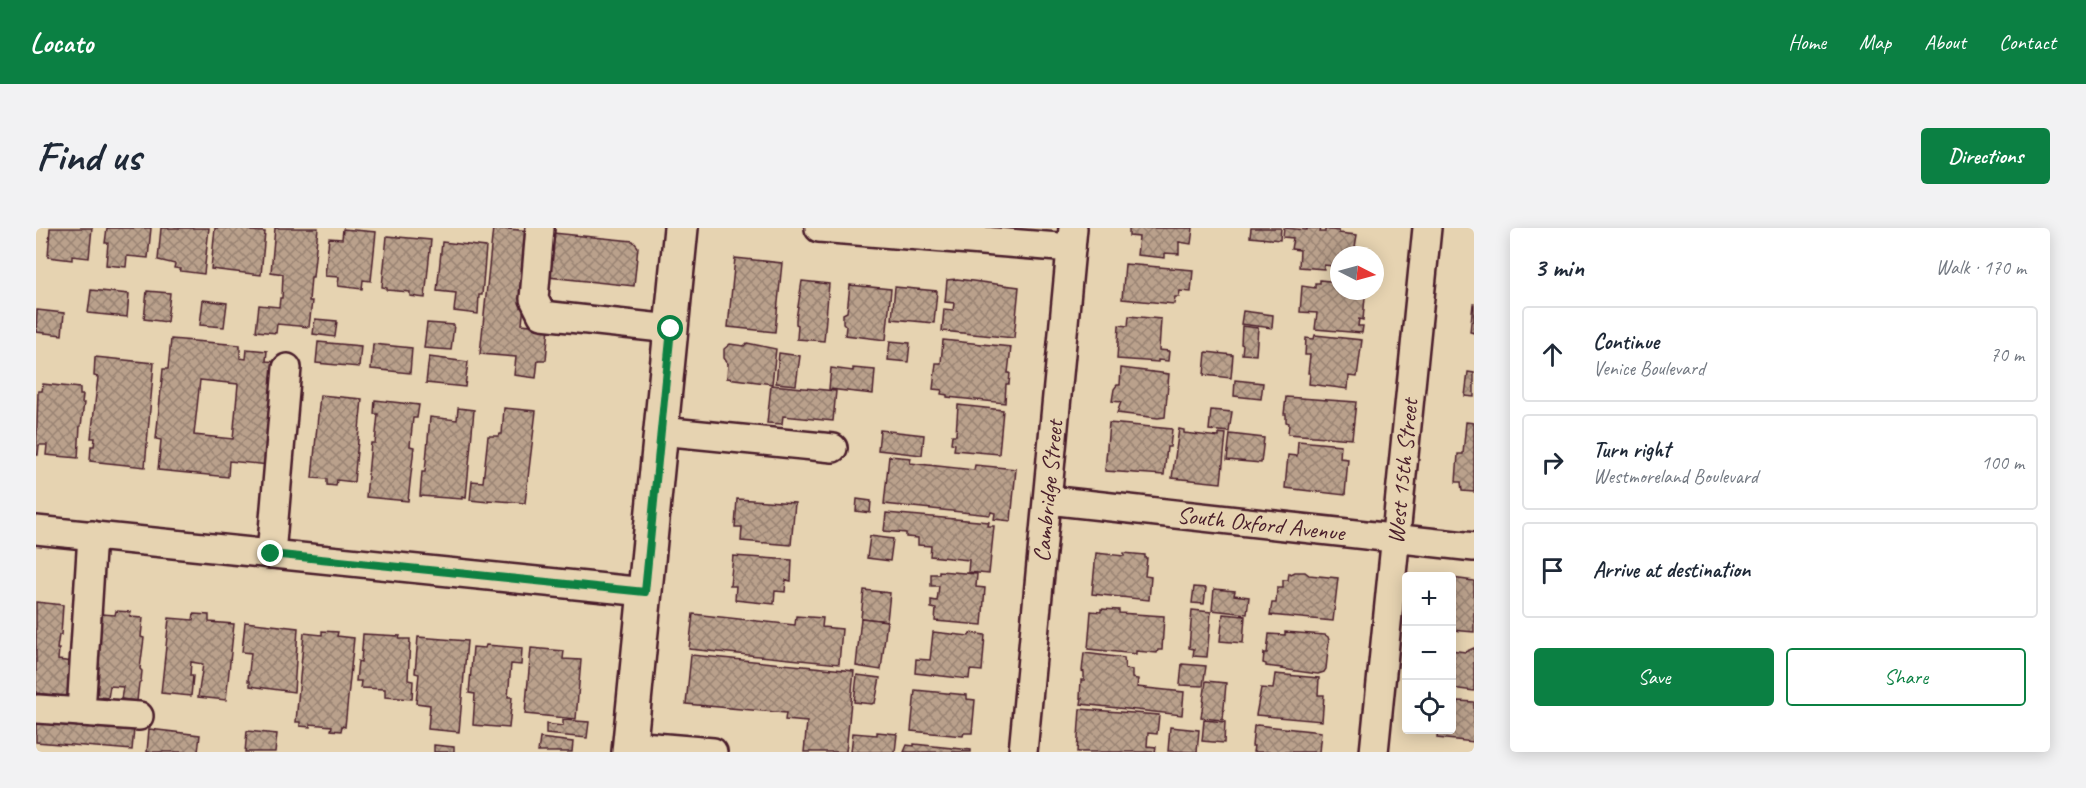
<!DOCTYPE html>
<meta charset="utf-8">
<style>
body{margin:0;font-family:Caveat,sans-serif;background:#f2f2f3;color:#1f2937}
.controls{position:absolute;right:18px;bottom:18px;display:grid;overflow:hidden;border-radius:6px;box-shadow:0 3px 15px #0003}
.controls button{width:54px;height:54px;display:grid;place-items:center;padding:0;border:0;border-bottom:2px solid #e0e1e3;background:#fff;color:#1f2937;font:30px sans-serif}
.compass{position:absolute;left:1294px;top:18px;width:54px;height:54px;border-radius:50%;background:#fff;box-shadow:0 3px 15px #0003;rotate:96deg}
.stop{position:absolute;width:18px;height:18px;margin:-14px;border:4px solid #0b8043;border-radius:50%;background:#fff}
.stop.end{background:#0b8043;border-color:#fff;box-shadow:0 2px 6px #0008}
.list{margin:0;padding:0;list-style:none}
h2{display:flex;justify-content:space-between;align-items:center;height:78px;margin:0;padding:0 24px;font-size:26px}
h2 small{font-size:20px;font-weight:400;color:#747a83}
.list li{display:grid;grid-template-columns:39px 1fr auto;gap:18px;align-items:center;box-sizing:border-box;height:96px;margin:0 12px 12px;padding:0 12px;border:2px solid #e0e1e3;border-radius:6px}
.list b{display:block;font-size:22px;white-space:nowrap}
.list p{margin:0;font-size:20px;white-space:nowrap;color:#747a83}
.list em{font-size:20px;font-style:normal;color:#747a83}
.actions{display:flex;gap:12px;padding:18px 24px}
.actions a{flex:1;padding:14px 0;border:2px solid #0b8043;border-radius:6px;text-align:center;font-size:21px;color:#0b8043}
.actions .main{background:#0b8043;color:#fff}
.icon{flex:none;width:33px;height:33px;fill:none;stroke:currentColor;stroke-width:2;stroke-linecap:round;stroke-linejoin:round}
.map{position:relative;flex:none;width:1438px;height:524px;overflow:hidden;border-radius:6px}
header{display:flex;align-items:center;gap:36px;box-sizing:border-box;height:84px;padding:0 30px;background:#0b8043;color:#fff}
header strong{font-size:28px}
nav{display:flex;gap:33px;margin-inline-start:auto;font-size:21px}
.intro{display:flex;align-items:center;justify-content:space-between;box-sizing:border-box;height:144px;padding:0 36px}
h1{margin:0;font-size:42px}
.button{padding:15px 27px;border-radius:6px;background:#0b8043;color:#fff;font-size:21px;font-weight:700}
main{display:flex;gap:36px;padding:0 36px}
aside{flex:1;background:#fff;border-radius:6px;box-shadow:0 3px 15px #0003}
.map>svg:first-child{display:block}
</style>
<header>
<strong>Locato</strong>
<nav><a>Home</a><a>Map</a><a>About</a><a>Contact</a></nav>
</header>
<div class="intro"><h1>Find us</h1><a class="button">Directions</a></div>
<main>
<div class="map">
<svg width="1438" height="524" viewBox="0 0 1438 524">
<defs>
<pattern id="building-cross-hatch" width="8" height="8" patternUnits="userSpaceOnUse" patternTransform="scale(1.5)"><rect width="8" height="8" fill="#baa18c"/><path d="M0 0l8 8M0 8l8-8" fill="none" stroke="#998373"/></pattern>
</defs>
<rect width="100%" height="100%" fill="#e6d3b1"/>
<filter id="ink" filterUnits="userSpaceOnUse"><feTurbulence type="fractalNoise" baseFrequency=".0167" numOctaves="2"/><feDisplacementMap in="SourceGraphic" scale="12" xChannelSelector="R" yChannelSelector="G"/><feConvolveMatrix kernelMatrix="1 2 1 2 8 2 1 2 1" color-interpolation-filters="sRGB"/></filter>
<g filter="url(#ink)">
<g fill="url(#building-cross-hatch)" stroke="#4a1f2b" stroke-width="1.5" fill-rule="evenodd">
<path d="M14,0H56L53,30L36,28V32L12,29Z"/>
<path d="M71,0H115L112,30L91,28L90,39L70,37L72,15H69Z"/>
<path d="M125,0H173L168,46L144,43L145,41L138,40L139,36L122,32Z"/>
<path d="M179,0H215V3L229,4L225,47L175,41Z"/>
<path d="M239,0H282L277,49H275L273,73H276L273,99L241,96L240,105L220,103L223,77L243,79L244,70H246L247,46L235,44Z"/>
<path d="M457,0L496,3L486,96L513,99L510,132H502L500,150L478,147L480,129L444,126Z"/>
<path d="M1093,0H1157L1155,16L1143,14V26L1129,25V30L1101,27L1103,9L1093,8Z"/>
<path d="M1215,0H1245L1244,12L1214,9Z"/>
<path d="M1248,0L1271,2V0H1285L1284,4H1289V1L1303,3V5L1321,7L1319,19L1325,20L1324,24L1330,25L1332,27H1303V42L1297,41V38L1288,37V41L1263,39L1264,22L1255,21L1257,10L1247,9Z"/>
<path d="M307,1L340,4L335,53L327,52L326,61L302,58L303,49L289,48L293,10L306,11Z"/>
<path d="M517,5L597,13L602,19L598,58L512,49Z"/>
<path d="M351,8L395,12L389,70L374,68V64L351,62V60L346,59Z"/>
<path d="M406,14L450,19L446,67H443L442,86L418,83L420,65L401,63Z"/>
<path d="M699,30L746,35L739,104L692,99Z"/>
<path d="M1089,36L1157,42L1155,64L1144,63L1143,69H1139L1138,76L1086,71Z"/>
<path d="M921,51L983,59L978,110L906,103L908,81L917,82L918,75L909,74L911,52Z"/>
<path d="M1284,52L1303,54V63H1321V68L1329,69L1327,92L1323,91L1322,98H1327L1326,105L1279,101L1281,85L1264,84L1266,58L1279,60V55H1284Z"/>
<path d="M766,53L793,56L788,113L761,111L762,97L760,96V91Z"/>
<path d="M814,57L855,61L850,112L809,107L810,98L807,95V86L811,84Z"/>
<path d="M859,59L901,63L898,95L856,91Z"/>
<path d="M55,62L93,66L91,89L52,85Z"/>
<path d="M111,63L134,65L131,94L108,91Z"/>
<path d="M167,72L191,75L188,99L164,97Z"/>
<path d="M1437,76H1438V105L1434,104Z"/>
<path d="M1,82L28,85L26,107L0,104Z"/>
<path d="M1207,83L1237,87L1236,100L1205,96Z"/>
<path d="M1093,88L1125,91L1123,122L1133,123L1132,133L1122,132V134L1081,131L1083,97L1092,98Z"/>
<path d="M279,91L301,93L299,109L277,106Z"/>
<path d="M391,95L418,97L415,122L388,120Z"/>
<path d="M1206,98L1222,100L1220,127L1206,126L1207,117L1205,116Z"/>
<path d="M1279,107L1326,112L1321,149L1313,148L1312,161L1273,156L1274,145H1272L1274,127H1269L1270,110L1278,111Z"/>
<path d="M135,111L204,117V130L210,131L211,121L231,123L230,133L243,134L233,237L193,233L192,249L122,242L125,212L120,211L127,141H132ZM164,152L202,156L197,211L158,207Z"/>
<path d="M907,112L975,119L972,145H974L973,156H970L969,175L911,169V167L905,166L906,162L897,161L900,135H905Z"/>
<path d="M854,113L874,115L872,134L852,132Z"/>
<path d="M282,114L325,118L323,139L280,135Z"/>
<path d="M711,115L740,121L736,156L691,150L692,136L688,130V121L694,116L708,118Z"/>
<path d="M337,116L376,120L374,145L335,141Z"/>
<path d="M1170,124L1197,127L1195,150L1168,147Z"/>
<path d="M743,125L764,128L760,157L740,155Z"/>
<path d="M59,129L118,135L109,239L54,233L55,218H58L59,210H55L62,149L58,148Z"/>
<path d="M393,129L432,134L429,159L390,155Z"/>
<path d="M795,140L817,143V140L839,142L837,166L793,161Z"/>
<path d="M1085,140L1133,146L1129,189L1122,190L1081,185L1085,174L1076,173L1078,161L1081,157H1084Z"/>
<path d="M1432,144L1438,145V169L1429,168Z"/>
<path d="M1199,152L1227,155L1225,171L1198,168Z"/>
<path d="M7,156L44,160V167H47L46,175H48L45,198H44L42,230L10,227L11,217H3L2,227H0L2,163H6Z"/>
<path d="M735,157L800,163L797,193L747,188L746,196L731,195Z"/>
<path d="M284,167L326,171L318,254L301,252L300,258L291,257V251L276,250Z"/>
<path d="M1250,169L1320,174L1316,211L1252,206L1253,195L1250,194V186H1248Z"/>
<path d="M339,172L383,177L381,190H377L374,218L378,219L372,273L330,269L335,215H339L342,186H338Z"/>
<path d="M922,177L967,182L963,226L918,222L919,216L915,215L916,207H920Z"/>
<path d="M422,180L438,182L430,270L426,269V271L384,268L386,244H389L394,189L421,192Z"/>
<path d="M468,180L500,183L489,275L452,272V274L434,272L436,253L447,254L452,208H463L464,206H466Z"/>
<path d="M1175,182L1196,184L1193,204L1173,202Z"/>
<path d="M1430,194L1438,195V264L1426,263L1425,254H1420L1422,226H1427Z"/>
<path d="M1073,195L1136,201L1134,219H1131L1128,247L1069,243Z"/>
<path d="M1143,201L1148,202V205L1183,209V205L1190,206L1185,255L1136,250Z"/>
<path d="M844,202L888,207L886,227L842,222Z"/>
<path d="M1194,206L1228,210L1225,235L1191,232Z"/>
<path d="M1262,213L1305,217L1304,230L1312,231L1309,267L1249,260L1252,227L1261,228Z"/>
<path d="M853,228L875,230L874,235L938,242L939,237L980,241L975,293L958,291L959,285L955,284L954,287L848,276Z"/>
<path d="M701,271L759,275L755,317L705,313L706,299H699Z"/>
<path d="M821,271L835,273L834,285L820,283Z"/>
<path d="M850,285L953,294L952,298H958L953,346L932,344L933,332L894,328L895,318L882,317V310L870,309V305L848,303Z"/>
<path d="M834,308L857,311L854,333L831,330Z"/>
<path d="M1060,325L1088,328V325L1109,327V330H1111L1109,348L1115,349L1113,372L1056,366Z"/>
<path d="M697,328L756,332L755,353L750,352L749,364L739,363L738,376L699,372L700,358H694Z"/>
<path d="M903,343L941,346L940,359L949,360L946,397L899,393L900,381L895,380V372L901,373L903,358H895V346H903Z"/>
<path d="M1259,344H1269L1273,347L1302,350L1297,393L1234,387L1236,375H1240L1241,360H1247V352H1252L1253,345L1255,346Z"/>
<path d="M1416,350L1438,353V404L1416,402Z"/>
<path d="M1158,359L1170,360L1168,376L1156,375Z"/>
<path d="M1178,361L1199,363L1198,367L1213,369L1211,386L1176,382Z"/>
<path d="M828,362L854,365L851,393L825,390Z"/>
<path d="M0,374L27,377L25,407H23L21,421H23L22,432L37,434L34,469L0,465Z"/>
<path d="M1065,381L1083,382V385L1128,388L1126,422H1122L1121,425L1100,423V426L1052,421L1055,383L1065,384Z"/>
<path d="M1156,382L1175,384L1171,429L1157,428L1158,421L1153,420Z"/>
<path d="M80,383L95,384L94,389L107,390L105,409L108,410L104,441L106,443L105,453L103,455L101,473L85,471L87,459L74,458L72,470L56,468L66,386L79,387Z"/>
<path d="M158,386L173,387V394L198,396L190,472L162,469L167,436L155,434L154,448H157L155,468L125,465L133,390L157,392Z"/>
<path d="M657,386L759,397L760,388L787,390L786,399L806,401L803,436L653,421Z"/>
<path d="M1187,386L1209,388L1207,415L1184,413Z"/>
<path d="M825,390L851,393L845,442L820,438Z"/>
<path d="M209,394L262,400L258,464L214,458V453H212L215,425L206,424Z"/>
<path d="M286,403L302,404L301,408L318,410L309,499L306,498L305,503L295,502L296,498L274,496V499L264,498V494H260L268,405L286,407Z"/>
<path d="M897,404L933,408L934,405L949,407L946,443L934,442L933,451L879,445L880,431L894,432Z"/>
<path d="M1249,404L1289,407L1292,409L1293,412L1290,441L1288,444L1282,446L1245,441L1246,440L1230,438V436L1227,435L1228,425H1231L1233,406L1249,407Z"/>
<path d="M327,406L364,408L363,411H374L372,452L377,453L376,471L349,469V461L324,460L325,453H320L322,433L325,434Z"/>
<path d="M382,409L431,413L423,504L392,501L394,477L380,475L383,446L379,445Z"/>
<path d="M450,417L486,420L485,437L475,436L472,469H476L473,500L437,497L439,466L433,465L437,419L449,420Z"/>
<path d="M495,420L528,423L527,431L545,432L540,491L489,486Z"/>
<path d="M1438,420V463L1416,460V422L1429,424Z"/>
<path d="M1048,425L1088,430L1089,441L1096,442V450L1102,451L1101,459L1148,464L1146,487L1045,476L1046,470H1044L1045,452H1048V444L1046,443Z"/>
<path d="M655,427L818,443L810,524H768L771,494L749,492L750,485L650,476Z"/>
<path d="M1146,436L1170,438L1167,458L1144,457Z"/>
<path d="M1239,446L1283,450L1282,467H1288L1286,493L1220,487L1225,460L1237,461Z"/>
<path d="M821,447L844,450L839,475H837L836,476L818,474Z"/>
<path d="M1170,453L1190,455L1187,492L1165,490Z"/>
<path d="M879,462L931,467V471L939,472L936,505H928L927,508L875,503Z"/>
<path d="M1422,473L1438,474V514L1401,510L1402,502H1416V474L1422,475Z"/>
<path d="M1044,481L1123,487L1121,506L1112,505L1111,518L1120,519L1119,524H1041Z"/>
<path d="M0,492L98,501L96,522L0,514Z"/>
<path d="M527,492L553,494L551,510L510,506V496L527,498Z"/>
<path d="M1168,492L1189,494L1188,515L1166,513Z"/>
<path d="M1221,497L1285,504L1283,524H1217L1218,518H1216L1218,498Z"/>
<path d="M1134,499L1163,502L1161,524L1132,523Z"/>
<path d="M113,501L164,507L162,524H111Z"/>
<path d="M211,503L241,506L239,524H209Z"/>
<path d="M841,504L861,506L859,524H815L817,505L841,507Z"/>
<path d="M504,510L537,514L536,524H502Z"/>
<path d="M878,516L935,522V524H868L871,517L878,518Z"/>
<path d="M398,517L418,519V524H398Z"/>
</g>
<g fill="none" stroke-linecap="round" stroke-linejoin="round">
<g stroke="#4a1f2b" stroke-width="32">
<g id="minor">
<path d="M504,0L498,71L506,87L635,101"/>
<path d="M783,0L1035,20"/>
<path d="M625,203L797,220"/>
<path id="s1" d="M1012,272L1438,319"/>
<path d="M0,302L609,364"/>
<path d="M56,307L45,484L103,488"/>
<path d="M235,326L251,140"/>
<path d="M2,481L45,484"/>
<path d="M594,517L677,524"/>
<path id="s2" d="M987,524L1037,0"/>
<path id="s3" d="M1338,524L1391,0"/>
</g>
</g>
<g stroke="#4a1f2b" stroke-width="38">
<path id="major" d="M593,524L645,0"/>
</g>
<use href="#minor" stroke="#e6d3b1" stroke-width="27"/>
<use href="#major" stroke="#e6d3b1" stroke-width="33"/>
</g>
</g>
<g fill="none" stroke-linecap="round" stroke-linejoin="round" filter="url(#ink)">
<path stroke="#0b8043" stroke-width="8" d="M235,326L609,364L635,101"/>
</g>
<g text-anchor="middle" stroke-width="6" stroke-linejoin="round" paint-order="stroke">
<g font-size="24" fill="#4a1f2b" stroke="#e6d3b1">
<text dy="8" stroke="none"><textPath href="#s3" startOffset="282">West 15th Street</textPath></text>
<text dy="8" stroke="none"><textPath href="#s2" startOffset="262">Cambridge Street</textPath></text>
<text dy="8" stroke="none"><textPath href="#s1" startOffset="214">South Oxford Avenue</textPath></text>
</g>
</g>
</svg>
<div class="controls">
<button>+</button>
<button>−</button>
<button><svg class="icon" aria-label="locate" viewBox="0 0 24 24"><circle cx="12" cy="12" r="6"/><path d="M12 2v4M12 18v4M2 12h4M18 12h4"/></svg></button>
</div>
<svg class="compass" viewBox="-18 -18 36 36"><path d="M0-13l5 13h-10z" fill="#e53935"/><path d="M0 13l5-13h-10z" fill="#747a83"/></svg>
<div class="stop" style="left:635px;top:101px"></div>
<div class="stop end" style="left:235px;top:326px"></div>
</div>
<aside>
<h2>3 min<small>Walk · 170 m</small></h2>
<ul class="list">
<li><svg class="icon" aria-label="ahead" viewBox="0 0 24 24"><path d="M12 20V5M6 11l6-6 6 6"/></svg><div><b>Continue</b><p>Venice Boulevard</p></div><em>70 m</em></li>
<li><svg class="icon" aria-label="right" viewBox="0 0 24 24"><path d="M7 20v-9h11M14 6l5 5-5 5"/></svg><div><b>Turn right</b><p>Westmoreland Boulevard</p></div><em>100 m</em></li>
<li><svg class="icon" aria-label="arrive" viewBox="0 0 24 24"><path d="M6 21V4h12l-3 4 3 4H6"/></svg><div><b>Arrive at destination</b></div></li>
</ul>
<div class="actions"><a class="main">Save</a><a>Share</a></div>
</aside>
</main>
